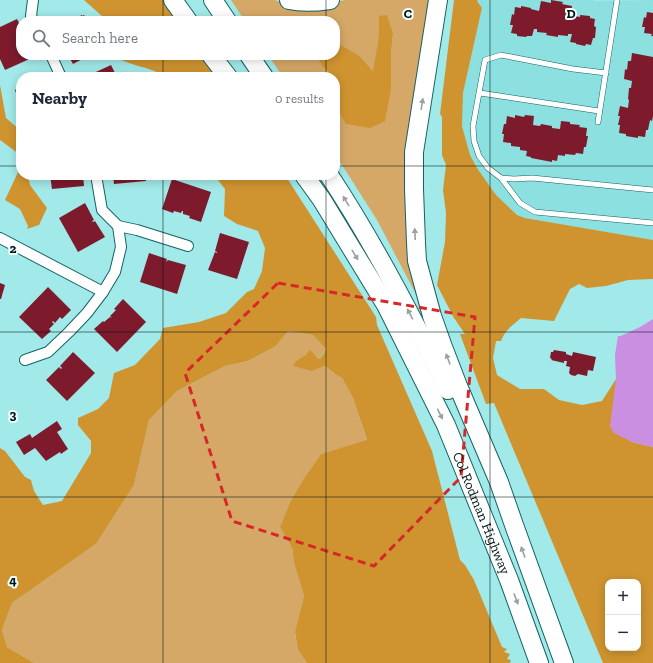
<!DOCTYPE html>
<meta charset="utf-8">
<style>
body{margin:0;font-family:"Zilla Slab",serif;background:#f6f6f7;color:#1f2937}
.controls{position:absolute;right:12px;bottom:12px;display:grid;overflow:hidden;border-radius:8px;box-shadow:0 2px 10px #0003}
.controls button{width:36px;height:36px;display:grid;place-items:center;padding:0;border:0;border-bottom:1px solid #e0e1e3;background:#fff;color:#1f2937;font:20px sans-serif}
.list{margin:0;padding:0;list-style:none}
h2{display:flex;justify-content:space-between;align-items:center;height:52px;margin:0;padding:0 16px;font-size:17px}
h2 small{font-size:13px;font-weight:400;color:#747a83}
.icon{flex:none;width:22px;height:22px;fill:none;stroke:currentColor;stroke-width:2;stroke-linecap:round;stroke-linejoin:round}
.map{position:relative;flex:none;width:653px;height:663px;overflow:hidden}
.search{position:absolute;background:#fff;box-shadow:0 2px 10px #0003;left:16px;top:16px;width:324px;height:44px;display:flex;align-items:center;gap:10px;box-sizing:border-box;padding:0 14px;border-radius:16px;color:#747a83;font-size:15px}
.panel{position:absolute;background:#fff;box-shadow:0 2px 10px #0003;left:16px;top:72px;width:324px;height:108px;border-radius:16px}
.map>svg:first-child{display:block}
</style>
<div class="map">
<svg width="653" height="663" viewBox="0 0 653 663">
<rect width="100%" height="100%" fill="#a2e9e9"/>
<path fill="#8de0e0" d="M478,0H594V1L653,0V240L525,218L517,215L496,195L477,168L470,155L462,126L463,93L482,8L477,1Z"/>
<g fill="#d5a867">
<path d="M231,0H274L289,4L316,5L346,0H431L410,139L419,300L377,220L335,154V104L347,124L391,54L393,34L379,17L378,42L374,72L360,56L343,46L335,38V21H245Z"/>
<path d="M268,55H315L323,67L334,77H283Z"/>
<path d="M288,331L313,335L326,349L323,353L321,358L318,359L313,352L307,354L297,360L312,371L325,366L338,376L342,378L353,398L367,441L321,454L304,478L290,502L280,527L292,548L294,563L304,596L295,633L298,650L307,663H34L7,647L2,630L12,603L96,544L134,485L149,420L177,391L225,366L248,361L276,346Z"/>
</g>
<g fill="#cf9430" fill-rule="evenodd">
<path d="M84,0H168L185,21H105L103,17Z"/>
<path d="M454,0H478L477,1L482,8L463,93L462,126L470,155L477,168L496,195L517,215L525,218L653,240V279L628,280L606,286L587,288L579,284L570,289L554,321L521,318C513,325 504,331 501,341H496L493,358L497,375L520,389H544L559,400L582,405L602,401L616,379L632,442L653,447V663H603L494,403L486,404L460,334H465L454,318L437,285L445,242L446,213L443,190L446,165L442,155V117L440,114ZM608,582H638V648H608Z"/>
<path d="M387,15L393,34L391,54V89L385,121L370,128L346,124L335,104V77H334L323,67L315,55H335V38L343,46L360,56L373,71L378,42L379,16Z"/>
<path d="M113,55H205L220,77H166C150,66 130,67 113,55Z"/>
<path d="M0,85L6,118L21,131V175H28L30,185L47,208L39,225L27,229L28,226L20,209L5,200L19,170V154L0,140Z"/>
<path d="M214,175H285L376,317L377,325L432,451L460,560L465,565L474,580L502,647L507,649L504,652L510,654L507,659L511,660L510,663H307L298,650L295,632L304,596L294,563L292,548L280,527L290,502L304,478L321,454L367,440L353,398L342,378L338,376L325,366L312,371L293,366L297,360L307,354L309,350L313,352L318,359L321,358L326,349L313,335L288,331L276,346L248,361L225,366L177,391L149,420L134,485L96,544L12,603L2,630L7,647L34,663H0V448L5,451L25,477L31,480L34,491L43,505L62,501L91,453V441L78,425V418L98,409L109,398L114,373L135,365L160,339L163,328L199,322L226,313L247,292L254,289L262,271L265,248L258,231L237,224L224,216L225,189Z"/>
</g>
<path fill="#ca8fe1" d="M653,319V447L632,442L614,433L610,426L616,379L615,355L618,336H621L640,327Z"/>
<g fill="#7d1b2d">
<path d="M551,0L563,2L562,4L572,6L571,15L580,17V15L590,16V18L595,19L594,26L596,27L595,38H593L591,45L586,44L585,46L576,44V43L570,42L572,34H568V36L558,35V37L546,35L547,33L537,32V29H534L532,36H527L526,37L517,36V34L511,33L513,25H510L512,14L514,15L515,7L521,8V6L531,8V9L539,11L541,1L551,3Z"/>
<path d="M647,12L653,13V36H651L652,34L644,33L645,27H642L644,17L646,18Z"/>
<path d="M82,15V16L84,15L86,18L84,20L85,21H70Z"/>
<path d="M17,19L21,27V31H20L21,33V55H34V57L5,70L0,59V27Z"/>
<path d="M632,53L653,57V116L652,121L650,120L648,130H646L645,137L638,136V138L626,136V134L619,133L620,125H618L620,116H618L620,106L628,108L629,100L628,99L629,88H631L632,81L624,79L625,69L627,70L628,61H631Z"/>
<path d="M68,55H90L73,64Z"/>
<path d="M111,65L117,77H85Z"/>
<path d="M21,85V94L19,91L16,93L15,90L18,88L17,87Z"/>
<path d="M515,115L524,117L525,115L534,116L533,125L540,126L541,124L552,126V128L560,129L561,121L570,122V124L580,125L579,127L587,128L586,136H588L586,147H584L583,154L576,153L575,155L565,154V156L558,155L557,161L552,160V162L531,158V157L526,156L527,151L520,150V147L511,146V143L503,142L504,134H502L504,124H506L507,116L515,118Z"/>
<path d="M50,175H83L84,186L52,189Z"/>
<path d="M113,175H146V181L114,184Z"/>
<path d="M172,179L211,192L201,222L189,218L190,216L183,214V211H182L181,213L174,211L173,213L162,209Z"/>
<path d="M85,203L94,220L92,221L93,222L95,221L105,237L78,252L59,218Z"/>
<path d="M220,233L249,242L237,279L208,270L215,252L217,253V252L215,251Z"/>
<path d="M149,253L167,259L166,262L168,260L186,265L177,294L140,282Z"/>
<path d="M0,283L5,285L1,299H0Z"/>
<path d="M48,287L71,310L62,319L60,317L55,323L53,321L52,322L54,324L49,329L51,331L42,339L19,317Z"/>
<path d="M123,299L146,322L117,352L94,329L103,321L104,322L110,317L112,318L110,316L116,310L114,309Z"/>
<path d="M554,350L566,352V354L572,356L573,352L596,357L593,371L588,370L587,376L578,374L575,376L571,375L569,373L570,367L566,366L567,361H564V363L551,360L552,359L550,358L551,352H553Z"/>
<path d="M73,352L95,373L67,401L46,380L59,367L61,369L62,368L60,366Z"/>
<path d="M57,421L62,429L57,432L68,449L61,454L60,452L46,461L35,448L24,455L16,442L30,434L32,438Z"/>
</g>
<g fill="none" stroke-linecap="round" stroke-linejoin="round">
<g stroke="#146263" stroke-width="6">
<g id="lane">
<path d="M606,73L573,69L501,55L485,60L473,126L474,141L479,156L488,168L501,178L514,179L532,178L653,190"/>
<path d="M480,93L599,111"/>
<path d="M598,122L617,0"/>
<path d="M501,178L520,203L535,212L653,223"/>
</g>
</g>
<g stroke="#146263" stroke-width="12">
<g id="street">
<path d="M33,0L31,16L34,21"/>
<path d="M51,55L61,77"/>
<path d="M118,226L137,230L188,246"/>
<path d="M0,238L103,292"/>
<path d="M25,360L48,352L69,332L87,313L103,292L115,272L121,247L118,226L102,210L96,175"/>
</g>
</g>
<g stroke="#146263" stroke-width="20">
<g id="highway">
<path d="M173,0L188,21"/>
<path d="M213,0L227,21"/>
<path d="M289,0C303,3 316,2 330,0"/>
<path d="M438,0L414,152V189L416,243L417,261L432,316L443,347L458,386L499,482L514,525L564,663"/>
<path d="M211,55L228,77"/>
<path d="M249,55L264,77"/>
<path id="s1" d="M304,175L322,200L386,305L446,425L509,580L539,663"/>
<path d="M329,175C374,243 412,316 448,390"/>
</g>
</g>
<use href="#lane" stroke="#fff" stroke-width="5"/>
<use href="#street" stroke="#fff" stroke-width="10"/>
<use href="#highway" stroke="#fff" stroke-width="18"/>
</g>
<defs><path id="oneway-solid" d="M-6-.8H1V-3.2L6.5 0L1 3.2V.8H-6Z"/></defs>
<g fill="#99a1a1">
<use href="#oneway-solid" transform="translate(422 104) rotate(-81)"/>
<use href="#oneway-solid" transform="translate(346 201) rotate(-121)"/>
<use href="#oneway-solid" transform="translate(415 234) rotate(-92)"/>
<use href="#oneway-solid" transform="translate(355 255) rotate(59)"/>
<use href="#oneway-solid" transform="translate(410 314) rotate(-118)"/>
<use href="#oneway-solid" transform="translate(448 359) rotate(-111)"/>
<use href="#oneway-solid" transform="translate(440 414) rotate(64)"/>
<use href="#oneway-solid" transform="translate(523 552) rotate(-110)"/>
<use href="#oneway-solid" transform="translate(516 599) rotate(70)"/>
</g>
<path fill="none" stroke="#d62828" stroke-width="3" stroke-dasharray="8 5" stroke-linejoin="round" d="M278,283L475,317L461,477L374,566L232,521L185,373Z"/>
<path fill="none" stroke="#001415" stroke-width="1" stroke-opacity="0.55" d="M163,0V21M326,0V21M490,0V663M163,55V77M326,55V77M0,166H21M335,166H653M163,175V663M326,175V663M0,332H653M0,497H653"/>
<g text-anchor="middle" stroke-width="4" stroke-linejoin="round" paint-order="stroke">
<g font-size="14" fill="#001415" stroke="#f1fefe">
<text dy="5" stroke="none"><textPath href="#s1" startOffset="383">Col Rodman Highway</textPath></text>
</g>
</g>
<g font-size="13" text-anchor="middle" font-weight="bold" fill="#001415" stroke="#f1fefe" stroke-width="4" stroke-linejoin="round" paint-order="stroke">
<text x="408" y="18">C</text>
<text x="571" y="18">D</text>
<text x="13" y="253">2</text>
<text x="13" y="419">3</text>
<text x="13" y="585">4</text>
</g>
</svg>
<div class="controls">
<button>+</button>
<button>−</button>
</div>
<div class="search"><svg class="icon" aria-label="search" viewBox="0 0 24 24"><circle cx="10" cy="10" r="6"/><path d="M15 15l6 6"/></svg>Search here</div>
<section class="panel">
<h2>Nearby<small>0 results</small></h2>
<ul class="list">
</ul>
</section>
</div>
